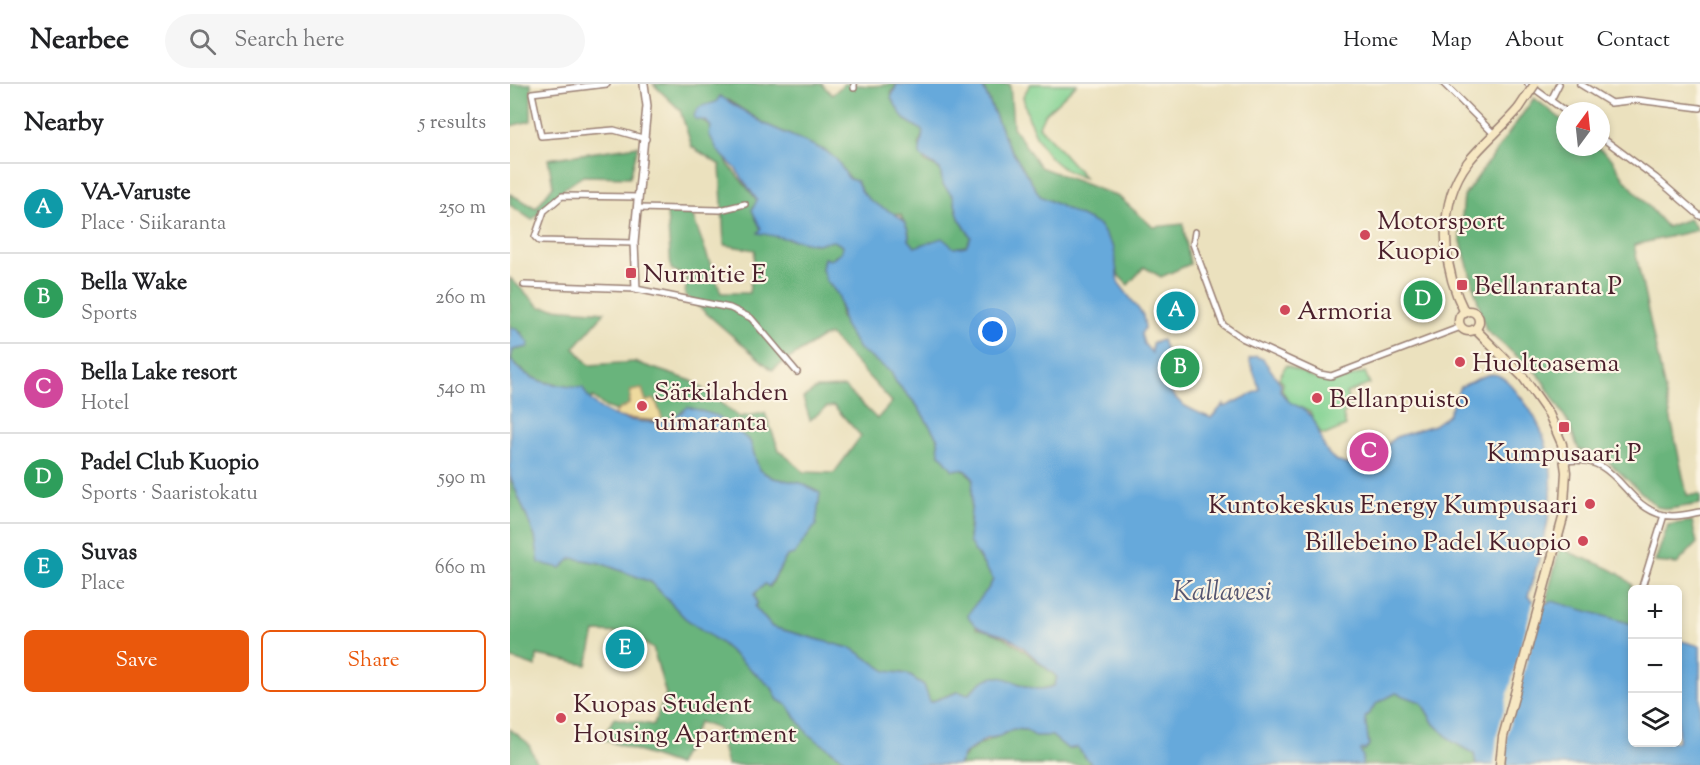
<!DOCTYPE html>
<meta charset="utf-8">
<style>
body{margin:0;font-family:"Sorts Mill Goudy",serif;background:#f6f6f6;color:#202124}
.controls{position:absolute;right:18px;bottom:18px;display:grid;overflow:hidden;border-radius:9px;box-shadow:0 3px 9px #0003}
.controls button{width:54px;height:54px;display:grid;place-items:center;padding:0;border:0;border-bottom:2px solid #e0e0e0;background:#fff;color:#202124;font:30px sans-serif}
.compass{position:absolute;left:1046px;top:18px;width:54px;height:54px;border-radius:50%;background:#fff;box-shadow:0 3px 9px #0003;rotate:15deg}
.you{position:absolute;left:483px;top:248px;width:21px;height:21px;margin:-15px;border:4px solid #fff;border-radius:50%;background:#1a73e8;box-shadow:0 0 0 9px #1a73e833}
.badge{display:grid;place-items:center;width:39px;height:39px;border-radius:50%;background:#ea580c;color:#fff;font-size:20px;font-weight:700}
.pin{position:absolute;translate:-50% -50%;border:3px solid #fff;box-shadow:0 2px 6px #0006}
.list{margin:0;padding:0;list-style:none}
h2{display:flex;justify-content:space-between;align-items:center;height:78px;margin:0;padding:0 24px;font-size:26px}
h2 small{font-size:20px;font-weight:400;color:#757577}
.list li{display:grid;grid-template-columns:39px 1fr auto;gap:18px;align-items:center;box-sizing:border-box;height:90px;padding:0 24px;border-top:2px solid #e0e0e0}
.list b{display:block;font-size:22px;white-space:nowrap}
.list p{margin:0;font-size:20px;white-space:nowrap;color:#757577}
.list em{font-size:20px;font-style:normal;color:#757577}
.actions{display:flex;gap:12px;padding:18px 24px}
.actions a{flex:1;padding:14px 0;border:2px solid #ea580c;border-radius:9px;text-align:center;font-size:21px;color:#ea580c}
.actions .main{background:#ea580c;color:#fff}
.icon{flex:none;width:33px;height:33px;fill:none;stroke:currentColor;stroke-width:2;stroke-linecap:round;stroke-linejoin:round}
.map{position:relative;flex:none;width:1190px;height:681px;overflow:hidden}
header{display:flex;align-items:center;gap:36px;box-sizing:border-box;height:84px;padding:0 30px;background:#fff;border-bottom:2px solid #e0e0e0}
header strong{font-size:28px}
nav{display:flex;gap:33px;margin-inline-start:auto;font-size:21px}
.search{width:420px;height:54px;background:#f6f6f6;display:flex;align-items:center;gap:15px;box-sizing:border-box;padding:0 21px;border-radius:33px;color:#757577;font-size:22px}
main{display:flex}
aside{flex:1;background:#fff}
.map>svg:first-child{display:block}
</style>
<header>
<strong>Nearbee</strong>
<div class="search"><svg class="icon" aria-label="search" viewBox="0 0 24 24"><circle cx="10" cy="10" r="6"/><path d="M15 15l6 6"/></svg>Search here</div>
<nav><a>Home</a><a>Map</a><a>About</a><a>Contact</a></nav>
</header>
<main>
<aside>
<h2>Nearby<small>5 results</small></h2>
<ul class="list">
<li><span class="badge" style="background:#0f9aa8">A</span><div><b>VA-Varuste</b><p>Place · Siikaranta</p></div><em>250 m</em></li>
<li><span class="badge" style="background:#2e9e5b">B</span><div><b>Bella Wake</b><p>Sports</p></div><em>260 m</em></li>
<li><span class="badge" style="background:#d1479c">C</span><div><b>Bella Lake resort</b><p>Hotel</p></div><em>540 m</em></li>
<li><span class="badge" style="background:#2e9e5b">D</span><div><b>Padel Club Kuopio</b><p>Sports · Saaristokatu</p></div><em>590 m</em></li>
<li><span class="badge" style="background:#0f9aa8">E</span><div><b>Suvas</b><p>Place</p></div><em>660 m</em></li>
</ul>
<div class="actions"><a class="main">Save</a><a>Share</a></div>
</aside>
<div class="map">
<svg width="1190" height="681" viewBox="0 0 1190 681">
<rect width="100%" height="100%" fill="#fcf5e5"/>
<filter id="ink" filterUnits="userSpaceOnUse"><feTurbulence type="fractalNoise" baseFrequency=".0167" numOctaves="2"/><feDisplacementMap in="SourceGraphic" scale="12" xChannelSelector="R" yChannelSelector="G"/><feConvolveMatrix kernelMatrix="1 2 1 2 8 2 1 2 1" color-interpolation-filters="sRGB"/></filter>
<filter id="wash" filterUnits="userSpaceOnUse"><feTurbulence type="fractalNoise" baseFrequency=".008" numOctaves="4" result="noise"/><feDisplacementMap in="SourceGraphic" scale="24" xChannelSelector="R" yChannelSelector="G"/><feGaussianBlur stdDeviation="1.35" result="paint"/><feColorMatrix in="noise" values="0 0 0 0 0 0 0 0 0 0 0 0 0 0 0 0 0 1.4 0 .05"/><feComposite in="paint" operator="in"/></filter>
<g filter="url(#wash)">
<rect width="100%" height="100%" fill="#ebe1be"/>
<g fill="#82d292" stroke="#66785e" stroke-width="1.5">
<path d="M520,0H567L534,31L529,42L575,94C537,84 521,50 513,13Z"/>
<path d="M776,281C816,300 812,303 855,288L860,300L836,309L841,323L833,331L836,342L815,351L810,349L800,328L779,318L772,306L773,299L769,294Z"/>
</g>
<g fill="#69b47c" stroke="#5a6a54" stroke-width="1.5">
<path d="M0,0H21V37L0,42Z"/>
<path d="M143,0H312L322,11L334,0L361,2L387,0L381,9L394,35L414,47L409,60L415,78L430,85L433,101L443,112L449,134L461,153L456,162L444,164L415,160L405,163L399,156V149L391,131C371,128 353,116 347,97L340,95L316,67L255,40L218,16L200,20L190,34L201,43L218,80L247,116L242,126L251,145L249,148L306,160L324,157L333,162L331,168L321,176L314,174L312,185L316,196L329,212L331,233L341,251L349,265L381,288L386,298L406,320L428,355L429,369L443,386L452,385L463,394C464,412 459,432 459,450C459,463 476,483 483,495L479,505L466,521V544C502,551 517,571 545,591L547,594L544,602L529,606L507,599L465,603L459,610L447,608L420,618L414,601L397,590L376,587L343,565L262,543L245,523L247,519L244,510L255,500L260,503L277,472L291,399L263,394L249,386L240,357L165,333L150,338L104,333L107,327L95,323L83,313L80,316C62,293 26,309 1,275L3,266L18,263L11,248L0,243V194L30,223L95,228L64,264L79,281L125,278L182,297L229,333L255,329L269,366L294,388L324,389L351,352L324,322L317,323L300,336L293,314L307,304L335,303L367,335L382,318L320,251L312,253L262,286L175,211L177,193L161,185L157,129L182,130L211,209H239L245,166L214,161L210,81L182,63L170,26Z"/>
<path d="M475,0H500L503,43L530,83L609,113L643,143L673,140L680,180L651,193L634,183L618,201L609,192L605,181L604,164L589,141L530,112L497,59L473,2Z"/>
<path d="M1024,14L1055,38V63H1087L1102,75L1115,96L1157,143L1179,135L1188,146L1124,161L1177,411H1190V420L1159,425L1147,423L1090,370L1069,366L1058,338L1029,291L976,246L950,154L954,112Z"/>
<path d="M128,62L120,93L73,92L55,104L22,136L0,121V110L26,124L43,102L38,75Z"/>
<path d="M0,392L25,453L30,479L51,484L62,474L90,479L141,498L175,534L212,560L262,604L268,616L277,621L299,651L337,677L352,678L356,681H217L208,645L189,638L168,681L92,655L104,634L143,641L156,611L143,564L115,549L85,548L77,581L27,571L26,583L0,574Z"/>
<path d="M1182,437L1187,459L1167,480L1145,478L1158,441Z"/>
<path d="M1050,463C1073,478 1102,479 1122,501L1119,507L1122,513V540L1038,517L1037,513Z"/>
<path d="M886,609L911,618L924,640L943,658L964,670L966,681H852L850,667L852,664L854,667L859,661L855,634L867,619Z"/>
<path d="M0,645L18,659L28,681L0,680Z"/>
<path d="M503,645L516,646L525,652H542L558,665L567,663L582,681H448C461,659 482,657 503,645Z"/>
</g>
<path fill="#eeda9e" stroke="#9c7c64" stroke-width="1.5" d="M132,305L136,317L145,315L153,337L104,333L107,327L119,320L121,307Z"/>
<path fill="#66a9db" stroke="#586483" stroke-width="1.5" d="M387,0H475L473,3L497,59L530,112L589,141L604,164L608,198L633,231L635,243L631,250L634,260L642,269V259L652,256L661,282L653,287L651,293C667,320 672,322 701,334L714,320L715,323L750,306L739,275L746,272L753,275L771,300L770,306C781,325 787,318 798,329C815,344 805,376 841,381C849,381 857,380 864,377C875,371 875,359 886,353L924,341L938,331L950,303C985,287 986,281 1013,316C1061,377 1038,446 1018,512L1021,516L1034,520L1042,517L1122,540V658H1168V556L1190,562V681H966L964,670L943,658L924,640L911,618L886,609L867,619L855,634L859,661L854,667L852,665L850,667L853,672L852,681H582L567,663L558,665L542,652H525L516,646L503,645L490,652L476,655L454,670L448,681H356L352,678L337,677L299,651L277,621L268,616L262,604L212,560L175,534L141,498L90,479L62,474L51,484L29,479L25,453L0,392V243L8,246L19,259L18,263L3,266L1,276C19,300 45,301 73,304C85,331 122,340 149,338C161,337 169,330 178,323L208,332L240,357L249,386L263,394L291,399L310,409L306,441L284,470L277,472L259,503L255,500L244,510L247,519L245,523L262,543L343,565L376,587L397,590L414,601L420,618L448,608L459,610C493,569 509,617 544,602L547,594L545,591C528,579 515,561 495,552C480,546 467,548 458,532C463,518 478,511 483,495L459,458L463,394C457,386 453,384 443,386L429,369L428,355L406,320L386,298L381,288L349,265L334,241L329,212L316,196L312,185L314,174L321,176L331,168L333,162L324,157L306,160L248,149L251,145L242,126L247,116L225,84L208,67L199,50L201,43L196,37L185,35L184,32C188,20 194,22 206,18L210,12L255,40L316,67L327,76L339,95L347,97C358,132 400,120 399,156L405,163L432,154L444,164L456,162L461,153L449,134L443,112L433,101L430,85C404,68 409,77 413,47L394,35L381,14Z"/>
<path fill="#ebe1be" d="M1024,514L1033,516L997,652L994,681H984L987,650Z"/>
</g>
<g filter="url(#ink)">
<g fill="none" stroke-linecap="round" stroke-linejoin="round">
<g stroke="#9a8074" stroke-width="8">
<g id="minor">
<path d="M97,0L22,9L31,52L104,46L136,55"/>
<path d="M934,0L985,51"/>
<path d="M1018,0L1055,27"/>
<path d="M1070,0L1101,19L1127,16L1190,24"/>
<path d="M344,4V0"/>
<path d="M1041,16L1049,0"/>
<path d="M1091,53L1146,94L1190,132"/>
<path d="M128,124L210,126L235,120"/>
<path d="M685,148L683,160L713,241L732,254L810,290L821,292L951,243"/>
<path d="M124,159L29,157L25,153L34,127L52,112L129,113"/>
<path d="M14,201L126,205L220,224L241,234L287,288"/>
<path d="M1056,377C1109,369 1112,421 1153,431C1166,434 1178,430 1190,428"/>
<path d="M1131,506L1154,431"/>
</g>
</g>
<g stroke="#9a8074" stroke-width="10">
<path id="tertiary" d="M126,205L124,159L137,22L134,0"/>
</g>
<g stroke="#9a8074" stroke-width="11">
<g id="secondary">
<circle cx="959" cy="237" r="10"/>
<path d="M955,229C932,184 926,120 958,78C973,59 993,43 1009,24"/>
<path d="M965,245L1013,293L1039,330L1052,360L1056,388L1053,434L993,653L990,681"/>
</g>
</g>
<use href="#minor" stroke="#fff" stroke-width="5"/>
<use href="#tertiary" stroke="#fff" stroke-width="7"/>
<use href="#secondary" stroke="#f7e8c3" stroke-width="8"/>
<g stroke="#9a8074" stroke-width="11" stroke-linecap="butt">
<path id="secondary-bridge" d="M1009,24L1025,0"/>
</g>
<use href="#secondary-bridge" stroke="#f7e8c3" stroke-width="8"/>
</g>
</g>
<g fill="#d1495b" stroke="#fcf5e5" stroke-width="2">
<circle cx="855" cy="151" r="6"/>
<rect x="115" y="183" width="12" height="12" rx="3"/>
<rect x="946" y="195" width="12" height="12" rx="3"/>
<circle cx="775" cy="226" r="6"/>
<circle cx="950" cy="278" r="6"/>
<circle cx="807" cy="314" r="6"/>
<circle cx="132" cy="322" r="6"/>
<rect x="1048" y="337" width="12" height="12" rx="3"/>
<circle cx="1080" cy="420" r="6"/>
<circle cx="1073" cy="457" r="6"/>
<circle cx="51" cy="634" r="6"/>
</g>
<g text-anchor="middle" stroke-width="4.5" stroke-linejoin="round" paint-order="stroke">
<g font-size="26" fill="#4a1f2b" stroke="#fcf5e5" text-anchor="start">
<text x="867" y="145">Motorsport<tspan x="867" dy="30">Kuopio</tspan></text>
<text x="133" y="198">Nurmitie E</text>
<text x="964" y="210">Bellanranta P</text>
<text x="787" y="235">Armoria</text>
<text x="962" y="287">Huoltoasema</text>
<text x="144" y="316">Särkilahden<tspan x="144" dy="30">uimaranta</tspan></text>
<text x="819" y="323">Bellanpuisto</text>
<text x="1054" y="377" text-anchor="middle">Kumpusaari P</text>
<text x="1068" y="429" text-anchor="end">Kuntokeskus Energy Kumpusaari</text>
<text x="1061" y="466" text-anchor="end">Billebeino Padel Kuopio</text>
<text x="63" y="628">Kuopas Student<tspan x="63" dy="30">Housing Apartment</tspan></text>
</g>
<g font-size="27" font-style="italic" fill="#555671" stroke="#fcf5e5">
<text x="712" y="516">Kallavesi</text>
</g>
</g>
</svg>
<div class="controls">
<button>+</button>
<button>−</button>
<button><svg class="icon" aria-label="layers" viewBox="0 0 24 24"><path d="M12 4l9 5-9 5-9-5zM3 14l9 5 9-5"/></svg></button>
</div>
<svg class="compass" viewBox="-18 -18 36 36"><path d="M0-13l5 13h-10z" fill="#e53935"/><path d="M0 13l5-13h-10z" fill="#757577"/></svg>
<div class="you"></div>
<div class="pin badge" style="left:666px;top:227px;background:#0f9aa8">A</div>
<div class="pin badge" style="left:670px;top:284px;background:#2e9e5b">B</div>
<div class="pin badge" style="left:859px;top:368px;background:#d1479c">C</div>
<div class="pin badge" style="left:913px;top:216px;background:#2e9e5b">D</div>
<div class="pin badge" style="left:115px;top:565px;background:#0f9aa8">E</div>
</div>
</main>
